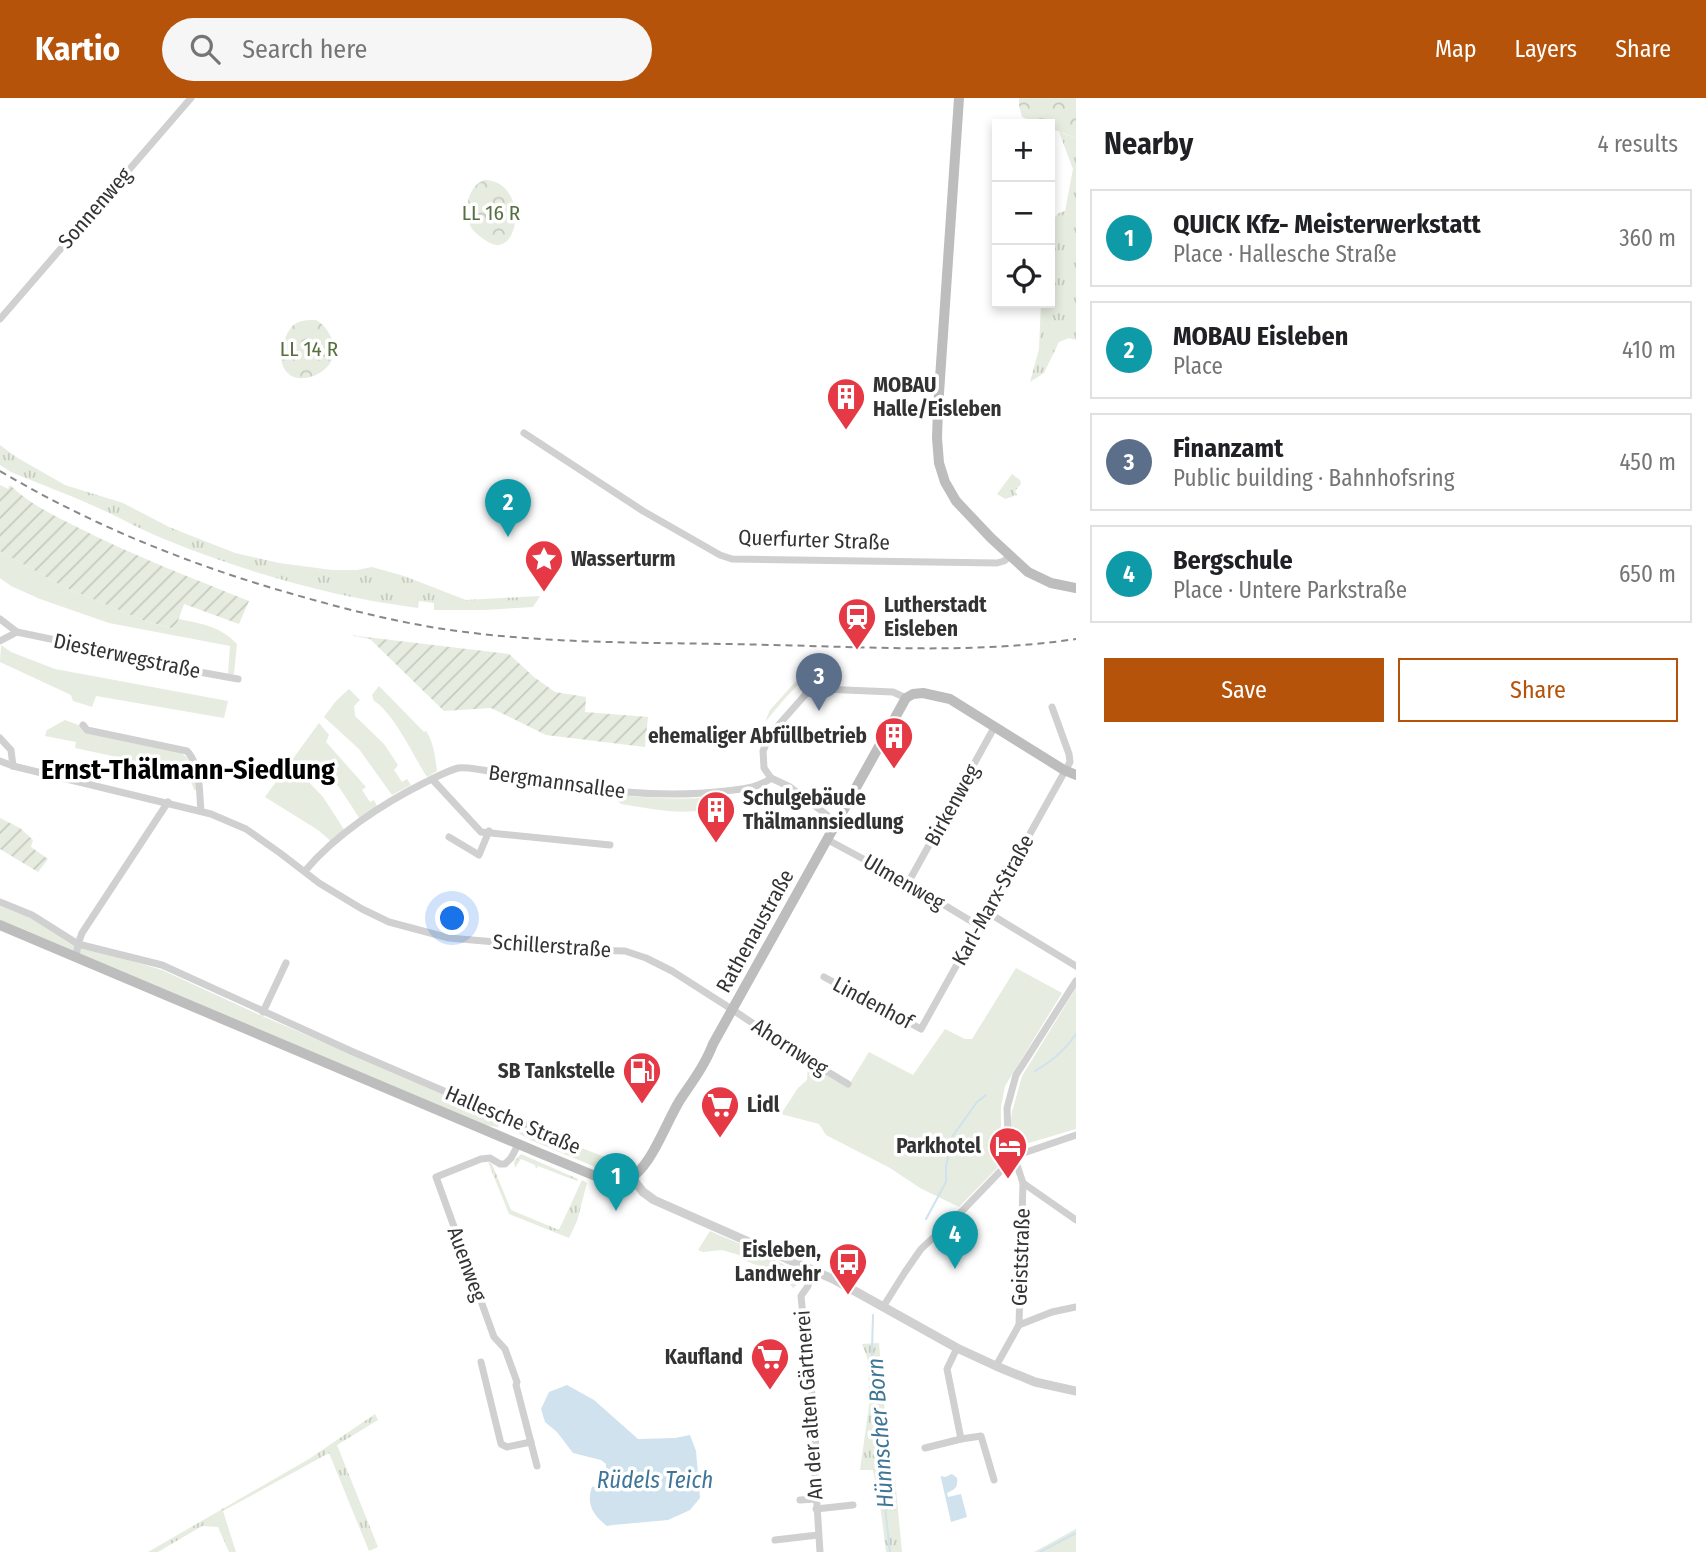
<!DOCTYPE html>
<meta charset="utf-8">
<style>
body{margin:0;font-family:"Fira Sans Condensed",sans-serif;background:#f6f6f6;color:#202124}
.controls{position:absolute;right:21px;top:21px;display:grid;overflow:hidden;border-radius:0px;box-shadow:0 4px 10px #0003}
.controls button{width:63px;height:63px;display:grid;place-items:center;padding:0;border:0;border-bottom:2px solid #e0e0e0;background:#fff;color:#202124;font:35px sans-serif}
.you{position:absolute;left:453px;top:821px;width:24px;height:24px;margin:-18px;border:5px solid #fff;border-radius:50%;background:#1a73e8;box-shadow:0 0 0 10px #1a73e833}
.badge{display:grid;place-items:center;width:46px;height:46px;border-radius:50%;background:#b45309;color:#fff;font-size:23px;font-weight:700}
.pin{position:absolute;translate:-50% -58px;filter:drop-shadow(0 2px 4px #0008)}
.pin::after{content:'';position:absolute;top:37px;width:24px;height:21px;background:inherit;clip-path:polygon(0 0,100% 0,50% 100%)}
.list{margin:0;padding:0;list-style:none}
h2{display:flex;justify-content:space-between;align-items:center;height:91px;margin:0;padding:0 28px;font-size:30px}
h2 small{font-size:23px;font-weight:400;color:#757577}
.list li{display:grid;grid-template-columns:46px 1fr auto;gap:21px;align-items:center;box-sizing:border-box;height:98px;margin:0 14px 14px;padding:0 14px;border:2px solid #e0e0e0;border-radius:0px}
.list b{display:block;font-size:26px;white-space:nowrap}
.list p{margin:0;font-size:23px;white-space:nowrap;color:#757577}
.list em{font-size:23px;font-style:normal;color:#757577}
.actions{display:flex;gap:14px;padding:21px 28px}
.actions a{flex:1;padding:16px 0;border:2px solid #b45309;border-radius:0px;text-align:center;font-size:24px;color:#b45309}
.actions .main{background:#b45309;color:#fff}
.icon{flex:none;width:38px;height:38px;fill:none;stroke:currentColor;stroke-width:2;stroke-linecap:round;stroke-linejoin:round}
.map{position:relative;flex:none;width:1076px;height:1454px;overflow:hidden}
header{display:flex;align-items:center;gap:42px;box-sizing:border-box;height:98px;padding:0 35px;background:#b45309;color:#fff}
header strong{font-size:33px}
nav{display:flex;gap:38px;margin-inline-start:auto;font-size:24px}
.search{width:490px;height:63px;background:#f6f6f6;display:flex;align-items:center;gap:18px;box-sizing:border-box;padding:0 24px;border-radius:38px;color:#757577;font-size:26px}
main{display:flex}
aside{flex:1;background:#fff}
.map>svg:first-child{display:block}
</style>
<header>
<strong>Kartio</strong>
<div class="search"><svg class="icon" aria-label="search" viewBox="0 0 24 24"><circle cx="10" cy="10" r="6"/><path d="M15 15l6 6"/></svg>Search here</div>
<nav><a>Map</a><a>Layers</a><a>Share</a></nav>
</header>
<main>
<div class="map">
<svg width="1076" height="1454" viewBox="0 0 1076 1454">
<defs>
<pattern id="grass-tufts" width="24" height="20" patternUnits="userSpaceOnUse" patternTransform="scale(1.75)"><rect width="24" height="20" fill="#e6ecdf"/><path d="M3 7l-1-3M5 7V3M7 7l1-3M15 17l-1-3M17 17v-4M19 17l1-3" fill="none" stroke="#c6cbc0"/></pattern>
<pattern id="forest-crowns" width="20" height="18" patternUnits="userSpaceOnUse" patternTransform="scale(1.75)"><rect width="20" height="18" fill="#e6ecdf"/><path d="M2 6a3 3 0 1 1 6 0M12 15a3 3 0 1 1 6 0" fill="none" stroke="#c6cbc0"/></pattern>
<pattern id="garden-furrows" width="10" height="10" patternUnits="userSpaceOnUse" patternTransform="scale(1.75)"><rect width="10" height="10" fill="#e6ecdf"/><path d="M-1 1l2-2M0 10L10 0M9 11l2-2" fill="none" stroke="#c6cbc0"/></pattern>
</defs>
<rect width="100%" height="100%" fill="#fff"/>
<g fill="url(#grass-tufts)">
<path d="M1059,34L1076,40V242L1069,240L1059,244L1044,275L1030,284L1039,251L1041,205H1050V124L1059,115L1065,113L1073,71Z"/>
<path d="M0,347L16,359L65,387L123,405L169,429L235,455L279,465L332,472H357L372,469L404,478L466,502L540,498L533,509L485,512H434V505L419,503L418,510C331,499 245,474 164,441C141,432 119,419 96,409C68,396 40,386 11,374L0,367Z"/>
<path d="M1012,376L1020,382L1021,386L1015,393L1017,397L1005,401L997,396Z"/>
<path d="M521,1056L578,1081L577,1083L538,1068L536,1071L535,1067L521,1061L515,1070L514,1064Z"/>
<path d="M488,1064L492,1066L511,1112L559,1132L582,1082L587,1085L577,1123L569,1140L509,1116Z"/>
<path d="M879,1245L888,1350L895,1381L902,1454H886L881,1414L873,1372H860L870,1301L867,1259L862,1246Z"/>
<path d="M375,1316L378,1322L337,1347L378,1449L369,1453L329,1355L223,1413L236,1454H229L218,1429L202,1428L158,1454H148L309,1361Z"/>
</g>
<g fill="url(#forest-crowns)">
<path d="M1019,0H1076V40L1050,30V26H1039L1022,19L1019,7Z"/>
<path d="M484,82C522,82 522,139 502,146C495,149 488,144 482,140C476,135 471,132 469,124C465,108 468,89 484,82Z"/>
<path d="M316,222C323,226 326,230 330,237C352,273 285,301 281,260C280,252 287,231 295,226C300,222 309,222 316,222Z"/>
</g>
<g fill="#e6ecdf">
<path d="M0,453L62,488L145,523L174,531L179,521C202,526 220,528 237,546L234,576H228L230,548L109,525L40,501L11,488L0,480Z"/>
<path d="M1,547L11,554L55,571L228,603L224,620L96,598L92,609L73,603L71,597L0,564Z"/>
<path d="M797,582L799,586L787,598L765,624L770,612Z"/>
<path d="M379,588L424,634L426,633C434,645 435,659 437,673L427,679C414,659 394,615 374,603L372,597Z"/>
<path d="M349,591L360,602L354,608L355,618L384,646L398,667L394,672L402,684L407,681L411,687L392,697L359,651L324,619L336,603Z"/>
<path d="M65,622L81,628L83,633L179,654C195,662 195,676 197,692H194C191,682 188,676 178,672L75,650L76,644L45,638L47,632Z"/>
<path d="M319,625L329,637L326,644L366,689L362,692L370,704L374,702L377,708L360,721L339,689L310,662L303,673L304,679L323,699L345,733L332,744L318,732L265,699Z"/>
<path d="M619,697C654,701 689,702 724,698L726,705C694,721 654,711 621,706L618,703Z"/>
<path d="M0,808L38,823L72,845L162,872L253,914L430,990L612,1062L631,1067L619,1074L605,1073L533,1043L503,1027L499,1026L498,1029L484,1027L0,823Z"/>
<path d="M1016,870L1062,895L1005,988L1001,1009V1030L1007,1060L959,1109L920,1090L890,1070L826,1037L819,1026L781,1016L798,990L807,982L808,969L811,966L848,988L869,954L913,977L945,931L965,941H972Z"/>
<path d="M1076,890V1031L1022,1047L1013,1041L1010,1029L1012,1014L1022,978Z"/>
<path d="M710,1133C729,1142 789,1164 799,1178L796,1188L793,1190L782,1177L746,1163L739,1157L722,1152L703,1154L698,1152Z"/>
<path d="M1076,1431V1454H1034Z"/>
</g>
<g fill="url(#garden-furrows)">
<path d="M0,387L8,391L10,387C29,406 55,418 79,430C134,458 192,480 249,503L239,526L184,506L175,531L145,523L62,488L0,453Z"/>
<path d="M349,537L509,556L534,579L555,594L586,599L585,614L648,619L645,649L546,637L491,610L444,613L370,541Z"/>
<path d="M0,720L20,730L33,742L31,749L48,761L38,774L0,751Z"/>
</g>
<g fill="#cfe2ee">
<path d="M567,1287L594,1302L638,1341L675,1340L690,1337L696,1353L700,1400L690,1412L668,1422L613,1427L607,1428C593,1417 586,1406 592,1389L600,1388L606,1382V1366L601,1362L573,1355L557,1334L545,1324L541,1311L549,1294Z"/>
<path d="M952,1376L957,1380C958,1389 956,1391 947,1395L948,1399L961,1396L967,1419L951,1424L941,1380V1378L945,1379Z"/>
</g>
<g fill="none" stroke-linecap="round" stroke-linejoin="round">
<g stroke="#cfe2ee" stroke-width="2">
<path d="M1035,973C1051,964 1066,951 1076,936"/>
<path d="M926,1121L946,1084V1068L952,1039L977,1004L986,997"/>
<path d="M873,1217L872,1252L874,1311L890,1454"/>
<path d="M1040,1454L1076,1435"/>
</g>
<g stroke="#d0d0d0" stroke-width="7">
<path d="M0,221L191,0"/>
<path d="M524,335L643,413L720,457L732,461L997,465L1004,463L1010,458"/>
<path d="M0,521L17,534L84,548L150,565L238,581"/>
<path d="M0,543L17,534"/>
<path d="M83,627L87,632L187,653C201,668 199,694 201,713"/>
<path d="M0,640L11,652L13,668"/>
<path d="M0,663L13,668L211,716L246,731L280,755L319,785L362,811L389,824L449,840L587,852L625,853L646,860L672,873L733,912L800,957L848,986"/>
<path d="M432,681L481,734L610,747"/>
<path d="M833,732L827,717L790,689L771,680L764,670L763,653L769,639L774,632L805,597L812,593L822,591L893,594L906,600"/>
<path d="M449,739L479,757L489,733"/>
<path d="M828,742L908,785L979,828"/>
<path d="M305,773C335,737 382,706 424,685C434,680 447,673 458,670C469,668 503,676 516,678C588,690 652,702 726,693C742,691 759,690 771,680"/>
<path d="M908,785L995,628"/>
<path d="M0,804L32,817L78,846L162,867L351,953L495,1015L571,1045"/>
<path d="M987,814L1076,868"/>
<path d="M76,859L78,846L82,835L168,704"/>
<path d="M824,879L921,931L1070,664L1069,656L1052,609"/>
<path d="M1076,883L1016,977L1007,1010L1008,1040L1023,1085L1076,1122"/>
<path d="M263,914L286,865"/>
<path d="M519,1045L511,1060L505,1066H500L490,1060L481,1061L436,1079L494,1239L505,1251L517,1284L516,1287L537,1368"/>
<path d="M813,1172L808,1188L801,1198L803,1218L807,1235L815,1337L817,1365L815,1376L820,1454"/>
<path d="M883,1209L905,1174L921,1151L963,1112L1015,1058L1076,1037"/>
<path d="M1019,1227L1052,1214L1076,1209"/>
<path d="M957,1250L947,1271L961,1341L981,1338L994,1382"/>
<path d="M481,1264L501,1346L507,1349L531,1344"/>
<path d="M996,1268L1019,1227L1023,1085"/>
<path d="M925,1350L961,1341"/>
<path d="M800,1402L816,1401"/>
<path d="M816,1411L853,1407"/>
<path d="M775,1442L818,1437"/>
</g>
<path stroke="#d0d0d0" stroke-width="9" d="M632,1080L643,1094L654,1102L835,1182L957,1250L996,1268L1035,1284L1076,1293"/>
<g stroke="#bdbdbd" stroke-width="10">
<path d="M959,0L938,310L937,340L939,365L945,384L956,403L991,440L1028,474L1051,485L1076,490"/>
<path d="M0,827L542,1056L605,1082C616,1085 626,1085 635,1077C654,1061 667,1023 680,1002C692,984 705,967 713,946L906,600L913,596L923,595L950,601L1064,672L1076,677"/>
</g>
<path stroke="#888" stroke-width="2" stroke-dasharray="7 5" stroke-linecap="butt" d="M0,373C93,428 193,468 296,497C352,513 408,527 465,534C566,547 669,544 771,547C872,549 975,556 1076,541"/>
</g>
<defs>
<g id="building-pin" transform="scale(2.0125)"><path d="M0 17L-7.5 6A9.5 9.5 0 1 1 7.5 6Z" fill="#e63946" stroke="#fff"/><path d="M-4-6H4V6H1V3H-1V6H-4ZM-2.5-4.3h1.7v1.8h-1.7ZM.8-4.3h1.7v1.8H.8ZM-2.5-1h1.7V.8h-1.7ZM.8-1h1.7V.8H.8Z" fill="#fff"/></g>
<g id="sight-pin" transform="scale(2.0125)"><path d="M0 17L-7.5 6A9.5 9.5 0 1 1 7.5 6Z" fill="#e63946" stroke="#fff"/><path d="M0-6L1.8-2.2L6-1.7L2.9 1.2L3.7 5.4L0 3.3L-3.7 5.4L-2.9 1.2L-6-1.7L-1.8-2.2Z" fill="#fff"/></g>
<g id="station-pin" transform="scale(2.0125)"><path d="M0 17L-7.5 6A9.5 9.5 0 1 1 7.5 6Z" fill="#e63946" stroke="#fff"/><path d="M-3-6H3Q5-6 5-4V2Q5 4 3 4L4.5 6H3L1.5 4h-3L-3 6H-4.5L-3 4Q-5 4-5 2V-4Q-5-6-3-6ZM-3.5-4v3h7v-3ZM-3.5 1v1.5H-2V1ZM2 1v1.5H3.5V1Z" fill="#fff"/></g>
<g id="fuel-pin" transform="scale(2.0125)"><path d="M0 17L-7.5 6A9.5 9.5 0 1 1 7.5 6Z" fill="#e63946" stroke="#fff"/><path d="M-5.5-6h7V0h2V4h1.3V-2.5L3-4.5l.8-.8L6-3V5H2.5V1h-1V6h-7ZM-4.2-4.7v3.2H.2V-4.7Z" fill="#fff"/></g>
<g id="supermarket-pin" transform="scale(2.0125)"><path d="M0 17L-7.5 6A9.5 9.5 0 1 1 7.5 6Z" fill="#e63946" stroke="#fff"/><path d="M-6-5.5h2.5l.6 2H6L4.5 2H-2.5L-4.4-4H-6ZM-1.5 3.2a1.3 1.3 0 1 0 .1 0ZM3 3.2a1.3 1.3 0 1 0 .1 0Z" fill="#fff"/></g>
<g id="hotel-pin" transform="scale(2.0125)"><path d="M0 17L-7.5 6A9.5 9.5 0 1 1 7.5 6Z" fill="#e63946" stroke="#fff"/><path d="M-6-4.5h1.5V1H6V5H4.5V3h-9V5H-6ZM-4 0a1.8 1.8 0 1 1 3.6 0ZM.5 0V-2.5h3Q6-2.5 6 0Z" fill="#fff"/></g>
<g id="bus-pin" transform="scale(2.0125)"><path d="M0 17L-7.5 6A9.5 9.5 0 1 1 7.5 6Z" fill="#e63946" stroke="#fff"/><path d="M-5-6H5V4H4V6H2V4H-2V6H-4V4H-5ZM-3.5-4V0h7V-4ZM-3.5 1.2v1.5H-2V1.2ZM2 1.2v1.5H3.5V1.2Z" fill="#fff"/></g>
</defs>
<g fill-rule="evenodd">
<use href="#building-pin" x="846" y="299"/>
<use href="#sight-pin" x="544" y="461"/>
<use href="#station-pin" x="857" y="519"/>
<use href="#building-pin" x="894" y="638"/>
<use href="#building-pin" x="716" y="712"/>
<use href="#fuel-pin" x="642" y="973"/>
<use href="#supermarket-pin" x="720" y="1007"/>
<use href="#hotel-pin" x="1008" y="1048"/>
<use href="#bus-pin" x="848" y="1164"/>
<use href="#supermarket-pin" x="770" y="1259"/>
</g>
<g text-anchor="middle" stroke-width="7" stroke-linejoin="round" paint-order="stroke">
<g font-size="21" fill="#333" stroke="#fff">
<text transform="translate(95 110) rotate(-49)" y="7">Sonnenweg</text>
<text transform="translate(814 442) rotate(2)" y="7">Querfurter Straße</text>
<text transform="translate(127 558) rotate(12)" y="7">Diesterwegstraße</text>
<text transform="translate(557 684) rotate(8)" y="7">Bergmannsallee</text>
<text transform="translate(952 707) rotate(-61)" y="7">Birkenweg</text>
<text transform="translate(904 784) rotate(30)" y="7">Ulmenweg</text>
<text transform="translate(993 802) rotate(-61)" y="7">Karl-Marx-Straße</text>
<text transform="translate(755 833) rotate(-61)" y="7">Rathenaustraße</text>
<text transform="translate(552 848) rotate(4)" y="7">Schillerstraße</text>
<text transform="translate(873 905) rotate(28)" y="7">Lindenhof</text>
<text transform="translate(790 949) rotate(33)" y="7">Ahornweg</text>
<text transform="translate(513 1022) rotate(23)" y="7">Hallesche Straße</text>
<text transform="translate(1021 1159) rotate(-88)" y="7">Geiststraße</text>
<text transform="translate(467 1166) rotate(70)" y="7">Auenweg</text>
<text transform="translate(809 1307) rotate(-94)" y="7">An der alten Gärtnerei</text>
</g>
<g font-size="21" fill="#56703f" stroke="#fff">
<text x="491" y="122">LL 16 R</text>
<text x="309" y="258">LL 14 R</text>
</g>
<g font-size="21" font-weight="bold" fill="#333" stroke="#fff" text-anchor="start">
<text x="873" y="294">MOBAU<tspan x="873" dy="24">Halle/Eisleben</tspan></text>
<text x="571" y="468">Wasserturm</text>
<text x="884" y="514">Lutherstadt<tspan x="884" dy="24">Eisleben</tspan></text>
<text x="867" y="645" text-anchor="end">ehemaliger Abfüllbetrieb</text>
<text x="743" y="707">Schulgebäude<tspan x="743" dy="24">Thälmannsiedlung</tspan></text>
<text x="615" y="980" text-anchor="end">SB Tankstelle</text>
<text x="747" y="1014">Lidl</text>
<text x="981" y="1055" text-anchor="end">Parkhotel</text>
<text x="821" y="1159" text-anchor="end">Eisleben,<tspan x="821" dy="24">Landwehr</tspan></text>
<text x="743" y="1266" text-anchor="end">Kaufland</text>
</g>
<g font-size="23" font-style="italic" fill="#3f7597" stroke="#fff">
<text transform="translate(880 1335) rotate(-94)" y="8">Hünnscher Born</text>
<text x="655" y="1390">Rüdels Teich</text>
</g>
<g font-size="28" font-weight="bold" fill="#000" stroke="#fff">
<text x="188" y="681">Ernst-Thälmann-Siedlung</text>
</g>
</g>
</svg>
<div class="controls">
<button>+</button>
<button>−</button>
<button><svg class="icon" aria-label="locate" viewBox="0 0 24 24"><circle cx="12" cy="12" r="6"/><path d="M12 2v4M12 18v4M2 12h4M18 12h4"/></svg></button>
</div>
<div class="you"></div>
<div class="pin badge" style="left:616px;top:1113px;background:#0f9aa8">1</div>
<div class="pin badge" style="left:508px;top:439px;background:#0f9aa8">2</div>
<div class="pin badge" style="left:819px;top:613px;background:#5c6f8a">3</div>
<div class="pin badge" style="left:955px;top:1171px;background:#0f9aa8">4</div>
</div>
<aside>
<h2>Nearby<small>4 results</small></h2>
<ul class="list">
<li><span class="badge" style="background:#0f9aa8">1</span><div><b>QUICK Kfz- Meisterwerkstatt</b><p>Place · Hallesche Straße</p></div><em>360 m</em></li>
<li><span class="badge" style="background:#0f9aa8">2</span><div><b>MOBAU Eisleben</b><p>Place</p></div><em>410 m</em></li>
<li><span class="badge" style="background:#5c6f8a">3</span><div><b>Finanzamt</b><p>Public building · Bahnhofsring</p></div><em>450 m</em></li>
<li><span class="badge" style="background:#0f9aa8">4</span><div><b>Bergschule</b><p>Place · Untere Parkstraße</p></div><em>650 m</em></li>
</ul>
<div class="actions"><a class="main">Save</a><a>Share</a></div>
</aside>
</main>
